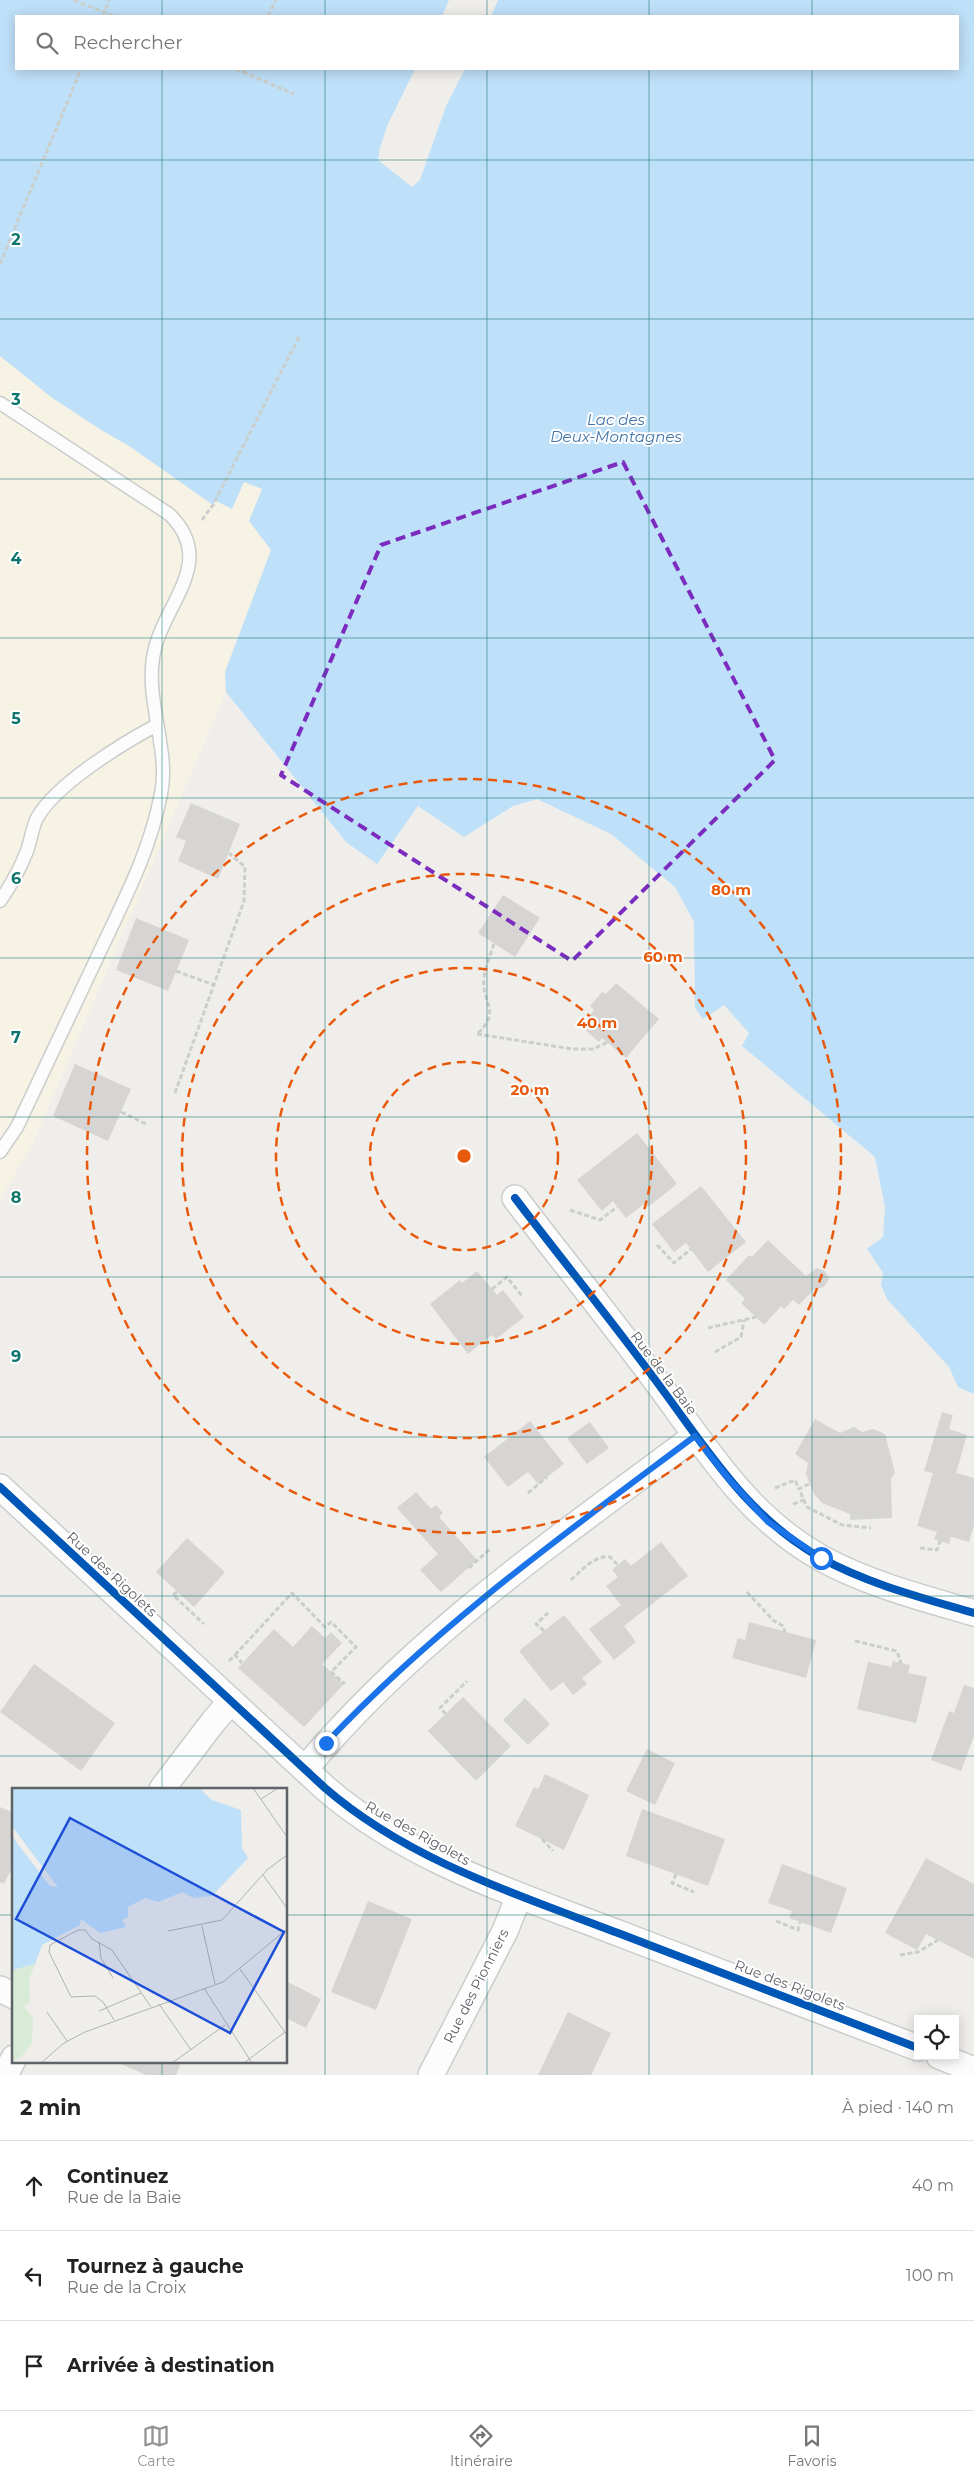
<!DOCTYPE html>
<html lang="fr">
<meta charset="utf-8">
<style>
body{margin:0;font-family:Montserrat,sans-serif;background:#f2f2f2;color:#222}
.controls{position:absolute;right:15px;bottom:15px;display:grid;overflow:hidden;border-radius:0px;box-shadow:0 2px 12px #0003}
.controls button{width:45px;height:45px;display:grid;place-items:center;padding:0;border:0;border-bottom:1px solid #e0e0e0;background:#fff;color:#222;font:25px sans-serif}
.stop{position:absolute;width:15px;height:15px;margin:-11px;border:4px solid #1a73e8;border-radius:50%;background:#fff}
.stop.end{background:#1a73e8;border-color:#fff;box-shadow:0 1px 5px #0008}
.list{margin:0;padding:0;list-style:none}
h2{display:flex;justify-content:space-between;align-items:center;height:65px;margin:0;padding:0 20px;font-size:21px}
h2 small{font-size:16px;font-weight:400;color:#767676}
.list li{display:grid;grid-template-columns:32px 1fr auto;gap:15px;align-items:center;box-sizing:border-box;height:90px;padding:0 20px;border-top:1px solid #e0e0e0}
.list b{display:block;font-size:19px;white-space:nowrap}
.list p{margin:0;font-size:16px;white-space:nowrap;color:#767676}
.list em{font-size:16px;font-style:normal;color:#767676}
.icon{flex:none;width:28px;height:28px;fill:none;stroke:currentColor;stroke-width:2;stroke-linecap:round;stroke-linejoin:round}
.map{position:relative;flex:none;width:974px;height:2075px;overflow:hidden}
.search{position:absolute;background:#fff;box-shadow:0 2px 12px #0003;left:15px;right:15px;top:15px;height:55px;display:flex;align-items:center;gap:12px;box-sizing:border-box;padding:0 18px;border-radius:0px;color:#767676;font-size:19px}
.sheet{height:335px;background:#fff}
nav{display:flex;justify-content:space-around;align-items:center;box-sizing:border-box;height:70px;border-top:1px solid #e0e0e0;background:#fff;font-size:14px;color:#767676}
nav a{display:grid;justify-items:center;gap:2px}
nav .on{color:#919496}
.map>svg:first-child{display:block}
</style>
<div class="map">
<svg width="974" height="2075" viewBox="0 0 974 2075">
<rect width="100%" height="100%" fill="#efeeea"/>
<path fill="#f7f3e4" d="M0,0L530,16H16V69H505L271,550L225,672L226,692L33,1143L0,1200Z"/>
<path fill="#bfe0f9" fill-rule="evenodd" d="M0,0H974V1394L958,1387L949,1367L887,1299L881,1285L883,1273L867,1249L883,1237L885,1207L875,1157L742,1046L749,1033L724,1005L703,1019L695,1008L694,922L675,887L611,834L537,799L513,806L464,837L418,806L377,864L346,842L226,692L225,672L271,550L249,521L262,489L244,482L232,509L216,501L213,505L129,446L101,430L51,397L0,356ZM16,16H958V69H16Z"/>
<g fill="#efeeea">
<path d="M449,0H498L491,16H442Z"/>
<path d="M415,69H465L446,106L420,180L412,187L378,160L380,148L387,126Z"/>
</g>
<g fill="#d6d5d3">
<path d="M191,803L240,824L218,879L178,861L186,841L176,837Z"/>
<path d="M503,895L540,918L515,957L478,933Z"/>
<path d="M136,918L189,940L168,991L116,970Z"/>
<path d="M616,983L659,1019L626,1058L602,1038L599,1042L581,1026L594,1010L590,1006L602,992L606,994Z"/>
<path d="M75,1064L131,1089L108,1141L53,1116Z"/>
<path d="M637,1133L677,1184L648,1207L645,1203L626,1218L613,1201L602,1211L577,1180Z"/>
<path d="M701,1186L746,1242L708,1272L686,1243L674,1252L652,1224Z"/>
<path d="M768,1240L806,1276L817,1268L825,1271L829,1279L824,1287L813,1290L799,1305L793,1300L784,1309L781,1306L764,1325L741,1303L745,1299L726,1280L749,1255L752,1257Z"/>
<path d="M477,1271L497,1295L503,1290L524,1317L496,1339L492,1335L468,1354L430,1304L460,1280L462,1283Z"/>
<path d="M942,1412L953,1415L949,1429L967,1435L956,1473L974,1478V1525L969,1542L951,1537L949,1544L934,1539L937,1532L917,1526L933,1473L924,1471Z"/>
<path d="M815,1419L840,1433L854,1427L862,1432L873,1429L885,1434L895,1473L891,1478L892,1518L850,1520V1514L822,1503L814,1494L806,1474L808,1463L795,1454Z"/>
<path d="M530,1421L564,1464L538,1484L528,1472L508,1487L484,1457Z"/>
<path d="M590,1422L609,1448L587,1464L567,1438Z"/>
<path d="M416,1492L431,1509L436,1505L443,1513L439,1517L477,1560L441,1592L420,1570L438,1554L397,1508Z"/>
<path d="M187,1538L225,1572L194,1607L156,1572Z"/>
<path d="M661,1542L688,1576L624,1626L636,1642L614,1660L589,1629L621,1605L606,1586L618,1577L612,1570L625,1559L631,1566Z"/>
<path d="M564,1615L602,1662L582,1678L587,1684L573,1695L563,1682L551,1691L519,1651Z"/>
<path d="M749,1622L816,1640L806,1678L732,1658L738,1638L745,1640Z"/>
<path d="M312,1626L325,1638L331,1632L342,1643L322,1664L344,1684L304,1727L238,1668L274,1629L293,1647Z"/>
<path d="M893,1661L910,1665L908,1673L927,1677L916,1723L857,1709L868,1662L891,1667Z"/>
<path d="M34,1664L115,1723L81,1771L0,1712Z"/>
<path d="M964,1685L974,1688V1736L961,1771L931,1760L949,1711L954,1713Z"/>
<path d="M463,1697L511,1746L476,1781L428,1731Z"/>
<path d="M525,1698L550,1724L528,1745L503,1720Z"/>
<path d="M647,1749L675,1763L655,1805L626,1791Z"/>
<path d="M545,1774L589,1795L564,1850L515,1826L534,1787L538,1789Z"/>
<path d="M0,1807L14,1813V1864L4,1884L0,1882Z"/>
<path d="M642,1809L725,1839L708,1886L626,1856Z"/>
<path d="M926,1858L974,1884V1959L926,1934L917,1950L885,1933Z"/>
<path d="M782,1864L847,1888L831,1933L789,1918L792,1911L768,1903Z"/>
<path d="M368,1901L412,1919L376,2010L331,1992Z"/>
<path d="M286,1981L321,1999L306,2028L286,2018Z"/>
<path d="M568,2012L611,2033L591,2075H538Z"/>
<path d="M122,2061H182L176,2075H146L121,2064Z"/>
</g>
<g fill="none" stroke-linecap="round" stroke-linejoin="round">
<g stroke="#cbcccc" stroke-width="15">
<g id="lane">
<path d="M0,403L169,514C220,563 160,606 153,658C146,703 170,751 161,794C150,850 127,894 103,945C74,1006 46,1066 17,1127L0,1152"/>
<path d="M0,901C11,885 20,869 27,851C31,840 32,828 37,818C56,784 123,743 157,725"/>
</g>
</g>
<g stroke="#cbcccc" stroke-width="28">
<g id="street">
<path d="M515,1198C569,1269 626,1338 678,1411C720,1469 757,1522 821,1558C868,1584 923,1598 974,1613"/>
<path d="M0,1487L325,1788C408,1860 516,1894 618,1933C718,1971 818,2009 918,2048"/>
<path d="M305,1769C414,1637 559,1538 695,1436"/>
<path d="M162,1789L213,1722L231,1701"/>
<path d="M0,1989L14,1996"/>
<path d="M939,2056L974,2070"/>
<path d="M5,2075L14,2058"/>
<path d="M431,2075L505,1931L519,1896"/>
</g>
</g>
<g stroke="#cacfcc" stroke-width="3" stroke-dasharray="5 2.5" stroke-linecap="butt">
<path d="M74,0L114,16"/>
<path d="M103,16L109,0"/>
<path d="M268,16L276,0"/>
<path d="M235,69L243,72L244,69"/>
<path d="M243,72L294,94"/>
<path d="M0,264L81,69"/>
<path d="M202,520L213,505L299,337"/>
<path d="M176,971L214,985"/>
<path d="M478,1033C502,1011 481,1003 484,978C485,967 491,954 494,943"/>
<path d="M477,1034L572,1049H593L608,1042"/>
<path d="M175,1093L244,901L245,867L229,853"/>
<path d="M121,1112L148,1125"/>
<path d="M570,1210L600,1220L617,1207"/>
<path d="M657,1245L674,1263L691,1249"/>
<path d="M492,1289L507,1277L522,1296"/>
<path d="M708,1328L756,1317"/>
<path d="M715,1352L741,1337L744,1320"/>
<path d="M809,1484L799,1489L807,1507L842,1525L871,1528"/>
<path d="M775,1488L795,1480L799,1489"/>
<path d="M528,1493L547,1477"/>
<path d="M793,1504L804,1500"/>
<path d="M920,1548L937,1550L940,1541"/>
<path d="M469,1568L491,1548"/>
<path d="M571,1580C582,1570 594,1555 610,1557L618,1565"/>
<path d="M177,1592L173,1595L204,1624"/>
<path d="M747,1592L774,1621L783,1626L785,1632"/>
<path d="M544,1631L536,1624L548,1613"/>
<path d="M855,1641L897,1651L901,1663"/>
<path d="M235,1655L292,1593L325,1627L331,1622L356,1647L331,1672L345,1684"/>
<path d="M229,1661L235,1655L242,1663"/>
<path d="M446,1714L440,1708L467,1681"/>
<path d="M542,1839L553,1851"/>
<path d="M676,1874L672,1883L694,1892"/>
<path d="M776,1921L798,1930L800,1922"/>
<path d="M900,1955L918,1952L938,1940"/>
</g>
<use href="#lane" stroke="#fdfcfc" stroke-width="12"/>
<use href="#street" stroke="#fdfcfc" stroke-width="25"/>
<g stroke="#fff" stroke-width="11">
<g id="cycleway">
<path d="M515,1198C569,1269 626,1338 678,1411C720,1469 757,1522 821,1558C868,1584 923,1598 974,1613"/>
<path d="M0,1487L325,1788C408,1860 516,1894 618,1933C718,1971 818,2009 918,2048"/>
</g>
</g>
<use href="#cycleway" stroke="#0057b8" stroke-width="8"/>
</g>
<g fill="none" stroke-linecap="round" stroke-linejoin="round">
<path stroke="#1a73e8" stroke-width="6" d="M326,1743C436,1626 567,1532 695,1436L727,1477L768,1522L821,1558"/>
</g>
<path fill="none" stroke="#7b2cbf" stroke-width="4" stroke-dasharray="10 6" stroke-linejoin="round" d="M623,462L775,760L572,961L281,775L381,545Z"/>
<path fill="none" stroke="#0f766e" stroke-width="1" stroke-opacity="0.55" d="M162,0V16M325,0V16M487,0V16M649,0V16M812,0V16M162,69V1789M325,69V2075M487,69V2075M649,69V2075M812,69V2075M0,160H974M0,319H974M0,479H974M0,638H974M0,798H974M0,958H974M0,1117H974M0,1277H974M0,1437H974M0,1596H974M0,1756H974M0,1915H14M286,1915H974M162,2061V2075"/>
<g fill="none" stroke="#e8590c" stroke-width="2.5" stroke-dasharray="9 6">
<circle cx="464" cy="1156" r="94"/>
<circle cx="464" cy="1156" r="188"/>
<circle cx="464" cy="1156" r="282"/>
<circle cx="464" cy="1156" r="377"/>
</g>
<g text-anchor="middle" stroke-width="4" stroke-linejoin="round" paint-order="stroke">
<g font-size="14" fill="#5f6368" stroke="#fff">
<text transform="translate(664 1373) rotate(53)" y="5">Rue de la Baie</text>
<text transform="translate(112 1574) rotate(43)" y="5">Rue des Rigolets</text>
<text transform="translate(418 1833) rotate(29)" y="5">Rue des Rigolets</text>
<text transform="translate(790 1985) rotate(21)" y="5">Rue des Rigolets</text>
<text transform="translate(476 1986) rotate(-63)" y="5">Rue des Pionniers</text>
</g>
<g font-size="15" font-style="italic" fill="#4174aa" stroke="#fff">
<text x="616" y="425">Lac des<tspan x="616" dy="17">Deux-Montagnes</tspan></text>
</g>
</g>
<g transform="translate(12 1788)">
<rect width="275" height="275" fill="#efeeea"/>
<path d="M23,176L17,192L18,214L12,218L21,230L20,255L9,269L0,274V182Z" fill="#d8ebd6"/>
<path d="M0,0H187L200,12L229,22L230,60L236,70L200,108L181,110L171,104L146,114L133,110L116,119V129L110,132L114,139L88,145L69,131L68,137L30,157L23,176L0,182Z" fill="#bfe0f9"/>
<path d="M0,38L14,57L46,99L38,98L5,55L0,47Z" fill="#efeeea"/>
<path fill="none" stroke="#b1b2b2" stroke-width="1" d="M241,0L275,49M249,11L266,0M251,87L275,120M190,138L203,196M156,143L210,132L255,82L275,67M87,154L89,170L101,190M228,181L275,247M192,200L240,275M147,216L179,262M87,223L129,205M35,224L55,253M102,232L91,214L83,208L59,209L37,164L38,157L66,142H73L80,151L100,162L139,219M29,275L52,255L73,244L211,194L275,141M160,275L213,237M232,275L273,244"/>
<path fill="#1d4ed8" fill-opacity="0.15" stroke="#1d4ed8" stroke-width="2.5" d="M58,30L272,144L218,245L4,131Z"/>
<rect width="275" height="275" fill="none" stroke="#5f6368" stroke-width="2.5"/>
</g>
<g font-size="16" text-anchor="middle" font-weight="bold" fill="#0f766e" stroke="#fff" stroke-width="4" stroke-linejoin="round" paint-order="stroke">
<text x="16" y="245">2</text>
<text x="16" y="405">3</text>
<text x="16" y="564">4</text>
<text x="16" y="724">5</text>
<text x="16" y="884">6</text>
<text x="16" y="1043">7</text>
<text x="16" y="1203">8</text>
<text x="16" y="1362">9</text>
</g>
<circle cx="464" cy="1156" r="8" fill="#e8590c" stroke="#fff" stroke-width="2.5"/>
<g font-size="15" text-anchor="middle" font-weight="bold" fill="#e8590c" stroke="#fff" stroke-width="4" stroke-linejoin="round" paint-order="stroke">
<text x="731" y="895">80 m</text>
<text x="663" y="962">60 m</text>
<text x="597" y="1028">40 m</text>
<text x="530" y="1095">20 m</text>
</g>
</svg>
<div class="controls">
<button><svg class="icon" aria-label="locate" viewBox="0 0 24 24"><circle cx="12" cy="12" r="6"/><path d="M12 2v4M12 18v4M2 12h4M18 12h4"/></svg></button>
</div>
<div class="stop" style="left:821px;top:1558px"></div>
<div class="stop end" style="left:326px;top:1743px"></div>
<div class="search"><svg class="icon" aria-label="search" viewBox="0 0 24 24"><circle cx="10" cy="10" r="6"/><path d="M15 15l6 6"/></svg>Rechercher</div>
</div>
<section class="sheet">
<h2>2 min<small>À pied · 140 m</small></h2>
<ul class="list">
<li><svg class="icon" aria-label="ahead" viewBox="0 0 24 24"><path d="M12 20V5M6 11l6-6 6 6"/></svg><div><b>Continuez</b><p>Rue de la Baie</p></div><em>40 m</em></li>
<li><svg class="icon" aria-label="left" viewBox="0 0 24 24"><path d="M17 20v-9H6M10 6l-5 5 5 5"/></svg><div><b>Tournez à gauche</b><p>Rue de la Croix</p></div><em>100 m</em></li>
<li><svg class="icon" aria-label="arrive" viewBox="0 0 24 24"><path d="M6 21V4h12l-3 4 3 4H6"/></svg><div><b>Arrivée à destination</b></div></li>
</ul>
</section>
<nav>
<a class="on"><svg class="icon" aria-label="map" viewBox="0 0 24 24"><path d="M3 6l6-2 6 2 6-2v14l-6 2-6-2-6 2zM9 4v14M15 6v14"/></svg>Carte</a>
<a><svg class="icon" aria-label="directions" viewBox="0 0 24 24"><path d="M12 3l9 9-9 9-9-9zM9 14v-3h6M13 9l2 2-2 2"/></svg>Itinéraire</a>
<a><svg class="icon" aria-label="saved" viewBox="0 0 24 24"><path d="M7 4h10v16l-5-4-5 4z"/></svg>Favoris</a>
</nav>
